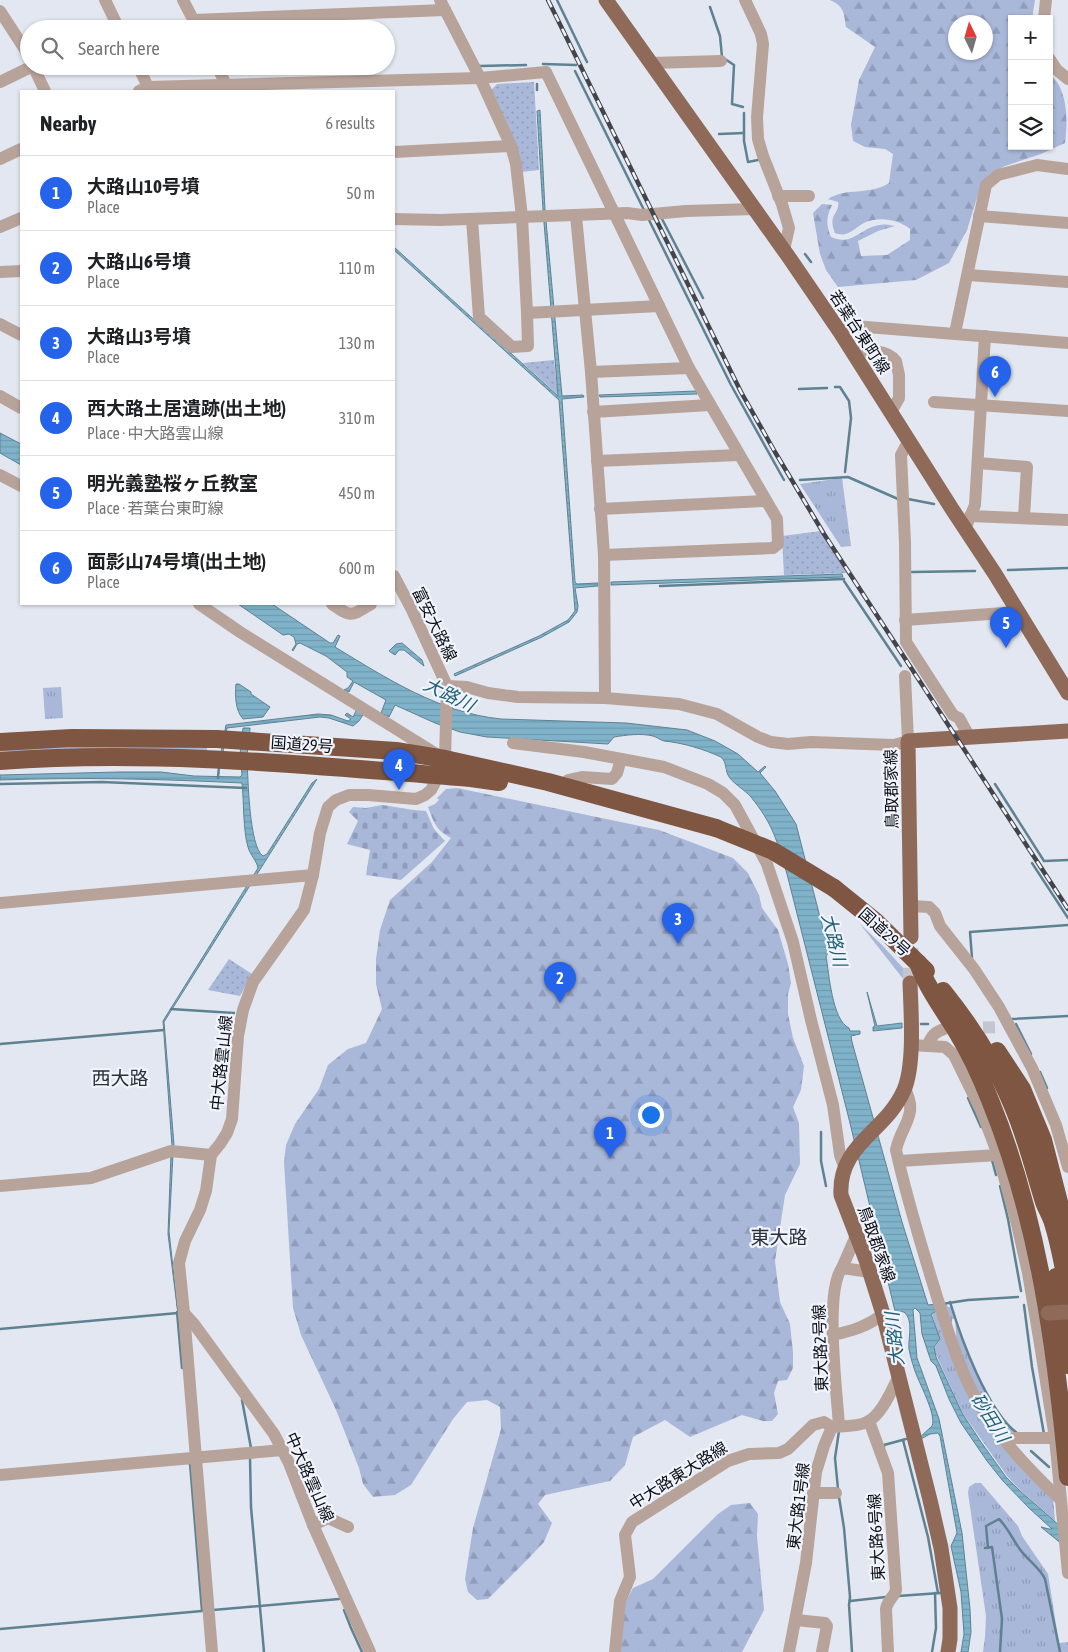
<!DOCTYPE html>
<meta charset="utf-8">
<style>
body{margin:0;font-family:"Asap Condensed","Noto Sans JP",sans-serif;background:#f6f6f6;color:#202124}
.controls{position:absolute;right:15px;top:15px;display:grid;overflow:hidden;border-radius:0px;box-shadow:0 1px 4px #0004}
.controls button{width:45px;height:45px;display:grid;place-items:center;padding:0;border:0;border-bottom:1px solid #e0e0e0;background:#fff;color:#202124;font:25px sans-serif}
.compass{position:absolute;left:948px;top:15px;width:45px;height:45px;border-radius:50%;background:#fff;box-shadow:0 1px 4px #0004;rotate:355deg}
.you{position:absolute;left:650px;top:1114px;width:18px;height:18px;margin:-12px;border:4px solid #fff;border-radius:50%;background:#1a73e8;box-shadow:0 0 0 8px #1a73e833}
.badge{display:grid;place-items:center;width:32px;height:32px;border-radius:50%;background:#2563eb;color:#fff;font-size:16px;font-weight:700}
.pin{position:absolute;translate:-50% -41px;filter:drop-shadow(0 1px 2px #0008)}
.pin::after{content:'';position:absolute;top:26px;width:18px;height:15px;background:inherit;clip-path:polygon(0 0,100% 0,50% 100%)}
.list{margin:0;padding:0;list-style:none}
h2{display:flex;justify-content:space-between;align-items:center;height:65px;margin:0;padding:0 20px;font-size:21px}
h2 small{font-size:16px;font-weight:400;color:#757577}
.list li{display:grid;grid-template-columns:32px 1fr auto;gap:15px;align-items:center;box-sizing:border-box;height:75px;padding:0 20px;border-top:1px solid #e0e0e0}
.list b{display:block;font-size:19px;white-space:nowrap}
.list p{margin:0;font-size:16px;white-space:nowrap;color:#757577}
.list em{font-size:16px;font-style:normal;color:#757577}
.icon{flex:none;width:28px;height:28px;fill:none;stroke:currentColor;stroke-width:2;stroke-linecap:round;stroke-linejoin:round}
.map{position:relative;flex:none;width:1068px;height:1652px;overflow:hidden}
.search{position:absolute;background:#fff;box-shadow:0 1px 4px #0004;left:20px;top:20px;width:375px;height:55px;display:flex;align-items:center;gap:12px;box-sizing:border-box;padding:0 18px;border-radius:28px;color:#757577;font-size:19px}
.panel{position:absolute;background:#fff;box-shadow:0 1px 4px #0004;left:20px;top:90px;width:375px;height:515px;border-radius:0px}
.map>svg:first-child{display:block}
</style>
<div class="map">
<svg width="1068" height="1652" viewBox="0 0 1068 1652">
<defs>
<pattern id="grass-tufts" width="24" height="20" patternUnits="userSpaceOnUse" patternTransform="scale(1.25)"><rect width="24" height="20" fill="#a9b7d9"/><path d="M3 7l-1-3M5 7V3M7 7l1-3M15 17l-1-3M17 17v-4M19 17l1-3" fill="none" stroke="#909cb9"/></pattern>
<pattern id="forest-firs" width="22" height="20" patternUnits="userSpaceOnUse" patternTransform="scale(1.25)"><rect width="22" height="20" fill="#a9b7d9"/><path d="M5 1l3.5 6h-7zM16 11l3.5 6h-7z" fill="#909cb9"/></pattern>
<pattern id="cemetery-stones" width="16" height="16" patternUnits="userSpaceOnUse" patternTransform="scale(1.25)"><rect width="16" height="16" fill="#a9b7d9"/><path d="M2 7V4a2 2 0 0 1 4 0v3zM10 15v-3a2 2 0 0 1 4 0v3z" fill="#909cb9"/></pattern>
<pattern id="park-dots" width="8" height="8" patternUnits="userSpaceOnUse" patternTransform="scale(1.25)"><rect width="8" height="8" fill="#a9b7d9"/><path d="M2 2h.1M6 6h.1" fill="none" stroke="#909cb9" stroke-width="1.8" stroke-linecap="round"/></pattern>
<pattern id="water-rules" width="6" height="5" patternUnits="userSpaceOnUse" patternTransform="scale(1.25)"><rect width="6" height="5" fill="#80b3ca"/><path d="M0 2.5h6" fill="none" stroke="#6d99ac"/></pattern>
</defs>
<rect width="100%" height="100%" fill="#e3e7f1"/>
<g fill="url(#grass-tufts)">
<path d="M842,478L851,546L841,547L800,484Z"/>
<path d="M61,687L63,718L45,719L43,688Z"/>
<path d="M207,745V754L0,755V748Z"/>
<path d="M860,924L882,945L904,969V980Z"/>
<path d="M946,1303L948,1307H951C968,1356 984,1395 1017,1436L1000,1427L982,1401L957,1346L955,1319H952V1337L942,1305Z"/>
<path d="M939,1311L962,1378L1053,1497L1055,1521L1019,1489L1007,1476L962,1412L935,1352V1347L940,1340L932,1314Z"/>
<path d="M975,1483H981L1018,1526L1022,1536L1048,1574L1059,1643L1068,1642V1652H983L985,1637L986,1616L968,1493L969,1487Z"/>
</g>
<g fill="url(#forest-firs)" fill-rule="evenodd">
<path d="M830,0H1035L1032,19H1012V146H1049V73C1068,89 1068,119 1065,143L1041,154L1005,166L990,174L982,182L967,230L949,263L916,280L838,287L826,270L820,254L813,213L822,204L832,205C826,217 826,225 831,237C857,249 864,217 895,226L878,231L858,241L861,256L887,255L910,240V229C899,219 877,216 864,223C853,229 848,238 835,233C827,214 840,214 838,202L828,199C846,187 869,196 889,183L893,154L885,149L865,147L853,141L851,125L859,80L875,47L846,27C844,13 844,6 830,0ZM956,22H986V52H956Z"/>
<path d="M457,788L659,830L733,858L748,873L759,895L762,908L778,930L788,964L791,983L788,994V1014L793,1038L804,1066L801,1090L793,1107L799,1123L800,1164L785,1195L775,1261L780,1302L790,1324L793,1352V1368L787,1380L778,1381L774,1393L778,1414L772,1421H763L742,1415L690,1437L665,1420L633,1437L625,1465L610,1481L545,1495L538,1504L552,1523L544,1542L528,1559L488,1599L477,1600L468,1592L465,1579L473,1528L501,1429L500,1407L487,1400L467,1402L453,1419L411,1485L395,1495L373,1497L363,1484L359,1468L336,1410L301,1335L293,1308L284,1162L286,1145L295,1124L319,1089L328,1065L348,1049L366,1043L382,1009L376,984V959L380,930L390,900L432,862L451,838C436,830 434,823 428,807L435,804L439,800L437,798L446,789Z"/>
<path d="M750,1503L758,1514L757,1536L764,1610L742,1652H620L625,1603L633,1588L653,1579L718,1514L731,1505Z"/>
</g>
<path fill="url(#cemetery-stones)" d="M382,805C397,807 410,810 426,811L434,829L445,841L401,880L366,875L370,850L347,844L358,821L349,812L353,807L366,808Z"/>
<g fill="url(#park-dots)">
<path d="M534,82L539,170L521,172L490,91L497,84Z"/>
<path d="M554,360L558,395L523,363Z"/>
<path d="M821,531L847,573L784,575L782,536Z"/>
<path d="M229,959L252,974L240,996L208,990Z"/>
</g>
<g fill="url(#water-rules)" stroke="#5e8292">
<path d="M540,110L545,210L562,396L583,395L584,397L562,399L575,582L577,584L598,583V586L575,588L578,606L577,612L569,622L542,637L455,676L454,674L539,636L568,620L575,611L559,400L394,250V247L558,396L543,210L537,111Z"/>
<path d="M696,391L697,394L600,397L599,395Z"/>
<path d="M0,433L21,444V465L0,453Z"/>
<path d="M842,574L843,577L611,585V582Z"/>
<path d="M238,604H272L330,643H333L338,635L340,636L335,647C386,678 440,713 501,719L626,723L687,730L715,741L738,754L758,772L765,766L766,767L760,773L775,791L796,824L829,952L826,956C829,973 832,1020 849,1028L850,1031H860V1034L851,1036L852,1042L902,1222L928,1305L937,1304L939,1310L931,1314L940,1339L934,1347L936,1357L962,1413L981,1442L1006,1477L1019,1490L1068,1533V1549L1041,1527L1049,1529H1052L1029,1508L1003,1481L987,1461L961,1423L949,1399L936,1366L931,1361L922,1334L920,1313L915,1308L913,1310L917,1358L939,1419L962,1533L970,1609L971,1632L968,1652H961L964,1634L961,1592L951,1546L957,1533L940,1436L938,1433L930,1434L919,1440L918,1439L932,1426C937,1414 918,1382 914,1368C912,1362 910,1355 909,1349C908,1337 914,1321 904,1312L895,1311L850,1123L787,874C777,841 773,824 751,797C745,790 731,782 728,775C725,769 727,763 721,757C703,749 684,743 664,741C660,740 657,737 653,736C641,733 626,735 614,737L608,744L487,737L460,732L435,723L395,705L389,717L381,713L386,700L354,682L349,692L344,690L348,688L353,681L347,677V672L326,656L300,643L297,644L293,651L292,650L296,644L294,637L289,634L283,635Z"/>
<path d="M402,643L422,660L424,666L404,650H399L395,655L389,651L396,644Z"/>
<path d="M236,684H239L251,692V694L270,707L263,717L243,719C235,710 235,695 236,684Z"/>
<path d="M357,709L364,713L359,721L353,726L329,718L320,717L227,728L222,758H220L226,725L318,714L331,715L348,721L351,719L345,715L347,713L353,717Z"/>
<path d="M243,728H250C250,738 247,748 247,759C248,777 249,847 263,856L267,854L312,783L317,779L164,1022L174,1145L172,1146L163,1021L258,868C257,861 250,855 248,847C243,831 244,801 242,783C162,779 81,777 0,780V775L119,772H161L194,776L240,777L242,775L240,754Z"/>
<path d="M867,992L877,1026L902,1023V1028L873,1031V1027L875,1026Z"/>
<path d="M171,1154H173L169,1231L178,1314L168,1234Z"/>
</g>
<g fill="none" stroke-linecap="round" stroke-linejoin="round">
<g stroke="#5e8292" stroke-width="2.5">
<path d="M557,0L587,62"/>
<path d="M710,7L720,36L722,57"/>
<path d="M725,59L734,65L732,104L743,107"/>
<path d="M543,64L576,65"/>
<path d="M480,66L526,65"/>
<path d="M575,71L644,210"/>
<path d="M537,84V90"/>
<path d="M744,113V141L748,162L758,160"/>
<path d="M719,134L744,133"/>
<path d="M661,217L703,298"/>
<path d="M648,218L731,385L784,480"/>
<path d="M805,254L811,262"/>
<path d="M844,310L846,313"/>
<path d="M835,387H840L849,401L851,418L845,472"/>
<path d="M799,389L827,388"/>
<path d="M800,480L848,477L898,499"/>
<path d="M908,499L934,504"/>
<path d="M1008,570L1068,568"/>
<path d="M912,572L975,571"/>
<path d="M844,581L901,666"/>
<path d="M660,586L844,579"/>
<path d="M218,778L219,766"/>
<path d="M0,784L102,782L246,788"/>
<path d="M995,784L1044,861L1068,860"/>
<path d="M1032,863L1068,918"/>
<path d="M972,958L970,932L1068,925"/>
<path d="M171,1009L234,1013"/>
<path d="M1012,1019L1068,1016"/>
<path d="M921,1024H928"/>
<path d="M1016,1024L1031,1054"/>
<path d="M0,1044L164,1030"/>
<path d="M1040,1072L1047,1088"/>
<path d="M968,1098L981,1127"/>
<path d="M821,1132V1161L826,1186"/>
<path d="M992,1160L996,1175"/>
<path d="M1000,1186L1008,1219L1021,1291"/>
<path d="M950,1302C961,1338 987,1411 1017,1433"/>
<path d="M942,1304L968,1300L1018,1297"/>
<path d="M1024,1305L1032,1367L1044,1434"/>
<path d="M177,1312L182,1368"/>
<path d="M0,1329L178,1313"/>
<path d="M242,1400L251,1448"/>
<path d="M903,1440L928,1537L938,1593"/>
<path d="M884,1447V1445L906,1439"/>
<path d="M1031,1451L1049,1467"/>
<path d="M250,1458L251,1507L264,1652"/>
<path d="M838,1489L835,1458L839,1431"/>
<path d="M839,1497L844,1528L850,1597L849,1605L852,1652"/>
<path d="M985,1548L992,1547L1002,1619L1000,1652"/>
<path d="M988,1548L986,1526L999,1519C1009,1529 1013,1541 1022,1552C1029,1561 1040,1568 1045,1579L1060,1652"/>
<path d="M898,1596L940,1593"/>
<path d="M850,1601L886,1597"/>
<path d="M213,1610L339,1599"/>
<path d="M344,1610L351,1628L362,1652"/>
<path d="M0,1629L202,1611L190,1463H188"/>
<path d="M932,1652L936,1628L935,1593"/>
</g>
<path stroke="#c3c6cf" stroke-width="12" stroke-dasharray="12 6" stroke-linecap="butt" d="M965,1028L1000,1027"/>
<path stroke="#c3c6cf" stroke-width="15" stroke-dasharray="15 8" stroke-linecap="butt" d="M910,983L911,948"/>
<g stroke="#b8a39a" stroke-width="12">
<path d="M105,0L119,29"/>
<path d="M183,0L197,27"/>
<path d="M440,0L480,78L511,146L516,164L522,217L527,313L659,306"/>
<path d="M745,0L761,34L763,44L757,117L758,139L763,156L782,204L789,228L784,250"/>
<path d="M0,11L24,48L29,57"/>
<path d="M1044,19L1046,0"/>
<path d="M194,20L445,10"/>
<path d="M105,29L116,23"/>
<path d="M1049,58L1057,70L1068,79"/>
<path d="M651,63L721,61"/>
<path d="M33,66L45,91"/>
<path d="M138,66L150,91"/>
<path d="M217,66L229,91"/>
<path d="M0,82L33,66"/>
<path d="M139,91L148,87L480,78L546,72L689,368L777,519L778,544L773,548L604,555"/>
<path d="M394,152L511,146"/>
<path d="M0,159L21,149"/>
<path d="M778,196H809"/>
<path d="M576,216L591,372L604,555L605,698"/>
<path d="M979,216L1068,223"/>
<path d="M394,219L440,220L627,213L642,215L686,211L755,209"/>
<path d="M472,219L479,317L512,347L528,346L527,313"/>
<path d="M0,227L21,218"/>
<path d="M0,272L21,271"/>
<path d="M968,275L1068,282"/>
<path d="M0,324L21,335"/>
<path d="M840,332L854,326L1068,343"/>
<path d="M955,333L986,185L998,175L1037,165L1068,169"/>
<path d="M854,354C868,350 886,349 896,361L899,375V398L891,412"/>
<path d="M591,372L689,368"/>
<path d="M0,396L21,408"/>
<path d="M934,402L1068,411"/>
<path d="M593,412L710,405"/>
<path d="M909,440L901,455L905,543L906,642L953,715L959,718L969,736"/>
<path d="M597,461L739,455"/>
<path d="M978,463L1027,467L1024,517"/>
<path d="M0,475L21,486"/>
<path d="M600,509L766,501"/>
<path d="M970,516L1068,520"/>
<path d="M965,529L975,505L985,336"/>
<path d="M199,604L240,632L438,755"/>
<path d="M332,604C352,618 351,616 371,604"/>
<path d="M905,620L1018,612"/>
<path d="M447,686L467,687L488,693L518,697L605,698L679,704L717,714L758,737L771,742L788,744L811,742L894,745L908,741L905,676"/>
<path d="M513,743L584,752L664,767L708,784L723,793L735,805L767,864L793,942L811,1020L833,1105L840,1155L844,1166"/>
<path d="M568,780L582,777L612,779L617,773L621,759"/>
<path d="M0,903L313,875"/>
<path d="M911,906L929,907L935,913L940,926L974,969L999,1007L1032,1068L1056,1125L1068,1167"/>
<path d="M911,1045L945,1047L954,1055L981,1110L998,1155L1017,1224L1028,1273L1039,1338L1055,1438L1068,1573"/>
<path d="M928,1045C931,1036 935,1032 944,1029"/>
<path d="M905,1089C919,1116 901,1125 896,1150C907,1200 922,1248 937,1297C949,1334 960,1372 980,1406C1001,1440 1030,1471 1059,1498"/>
<path d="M899,1161L998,1155"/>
<path d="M0,1186L91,1178L171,1151L211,1155"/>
<path d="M842,1268L856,1236"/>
<path d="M184,1313L212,1652"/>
<path d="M833,1335C852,1331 868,1326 883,1314"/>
<path d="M869,1421L888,1473L896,1590C894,1597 887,1601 886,1609L888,1652"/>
<path d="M839,1426C837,1393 824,1292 842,1268L870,1272"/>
<path d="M1014,1438H1059"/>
<path d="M0,1475L283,1450"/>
<path d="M813,1493H836"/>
<path d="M313,1525L328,1518L348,1527"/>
<path d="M796,1620L825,1623L827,1626L822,1652"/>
<path d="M370,1652L313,1525L289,1463L274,1434L194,1324L184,1313L179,1263L185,1241L200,1210L206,1191L211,1155L220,1144L227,1133L232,1119L238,1036L243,1010L253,982L304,910L313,875L320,833L328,807L336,800L349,795H368L416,799L425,795L431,790L439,775L445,759L447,686L412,610L394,576"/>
<path d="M615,1652L620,1601L630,1577L625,1535L632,1522L728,1461L749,1454L779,1453L788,1449L813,1425L824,1422L832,1427"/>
<path d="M789,1652L806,1563L816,1472L824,1446L832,1427C843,1426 857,1427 867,1422C882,1415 892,1389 899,1376"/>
</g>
<g stroke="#8f6a59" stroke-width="15">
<path d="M606,0L788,256L840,332L952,509L995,574L1068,693"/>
<path d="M911,937L908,741L1068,731"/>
<path d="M910,983C911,1011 915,1065 904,1090C886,1132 838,1144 841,1195L866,1260L883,1314L930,1500L941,1548L950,1608V1639L948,1652"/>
</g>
<g stroke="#7f5642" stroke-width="18">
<path d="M0,742L72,738L217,739L396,751L445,759L548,782L716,828"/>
<path d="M0,761C156,749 316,766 471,778L499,782"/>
<path d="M834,888L875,921L926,971"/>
<path d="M918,963C927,988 943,1009 957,1032C970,1053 981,1077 990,1100C1039,1220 1056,1349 1068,1477"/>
<path d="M943,991C971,1026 995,1063 1012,1104C1026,1136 1034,1170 1044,1202C1047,1210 1051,1216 1053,1223C1060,1245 1064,1269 1068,1291"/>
<path d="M997,1051L1022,1089L1043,1140L1068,1237"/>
<path d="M1056,1277L1067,1365"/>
</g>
<g stroke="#44454a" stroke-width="4.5">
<path id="rail" d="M548,0L741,392L775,452L824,534L1068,909"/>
</g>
<use href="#rail" stroke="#f0f4fe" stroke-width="2.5" stroke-dasharray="8" stroke-linecap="butt"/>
<path stroke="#8f6a59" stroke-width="15" d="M1048,1313L1068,1312"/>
<path stroke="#7f5642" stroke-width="18" d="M716,828L773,851L834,888"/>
</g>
<g text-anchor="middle" stroke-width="4.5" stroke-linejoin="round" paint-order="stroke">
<g font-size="16" fill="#0d0e11" stroke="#f0f4fe">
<text transform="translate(860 332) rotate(57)" y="6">若葉台東町線</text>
<text transform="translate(435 624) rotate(64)" y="6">富安大路線</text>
<text transform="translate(302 744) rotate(4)" y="6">国道29号</text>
<text transform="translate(891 789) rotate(-91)" y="6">鳥取郡家線</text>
<text transform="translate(885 932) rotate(42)" y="6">国道29号</text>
<text transform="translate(221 1063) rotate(-84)" y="6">中大路雲山線</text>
<text transform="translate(877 1244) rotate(70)" y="6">鳥取郡家線</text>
<text transform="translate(820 1348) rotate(-92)" y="6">東大路2号線</text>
<text transform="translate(678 1475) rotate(-32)" y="6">中大路東大路線</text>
<text transform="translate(310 1477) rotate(66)" y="6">中大路雲山線</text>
<text transform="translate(798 1506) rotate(-83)" y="6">東大路1号線</text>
<text transform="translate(876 1537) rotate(-93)" y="6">東大路6号線</text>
</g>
<g font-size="18" font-style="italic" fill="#1f5f77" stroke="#f0f4fe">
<text transform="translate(449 695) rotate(26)" y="6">大路川</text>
<text transform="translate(834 940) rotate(76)" y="6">大路川</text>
<text transform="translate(895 1339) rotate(-96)" y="6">大路川</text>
<text transform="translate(990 1418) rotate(57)" y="6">砂田川</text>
</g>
<g font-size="19" fill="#2b2f36" stroke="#f0f4fe">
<text x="120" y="1085">西大路</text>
<text x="779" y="1244">東大路</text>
</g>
</g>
</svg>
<div class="controls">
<button>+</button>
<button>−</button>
<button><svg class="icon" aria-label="layers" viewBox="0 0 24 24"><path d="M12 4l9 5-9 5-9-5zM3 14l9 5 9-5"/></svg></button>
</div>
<svg class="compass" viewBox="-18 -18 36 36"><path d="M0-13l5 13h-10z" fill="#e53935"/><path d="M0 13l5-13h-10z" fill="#757577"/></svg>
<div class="you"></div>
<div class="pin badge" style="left:610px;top:1158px">1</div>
<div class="pin badge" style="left:560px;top:1003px">2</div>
<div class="pin badge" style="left:678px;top:944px">3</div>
<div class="pin badge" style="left:399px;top:790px">4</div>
<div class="pin badge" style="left:1006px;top:648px">5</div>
<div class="pin badge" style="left:995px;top:397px">6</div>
<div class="search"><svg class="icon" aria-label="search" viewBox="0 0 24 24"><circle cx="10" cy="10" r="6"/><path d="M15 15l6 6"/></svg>Search here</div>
<section class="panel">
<h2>Nearby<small>6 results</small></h2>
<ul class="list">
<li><span class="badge">1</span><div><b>大路山10号墳</b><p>Place</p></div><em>50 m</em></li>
<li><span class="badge">2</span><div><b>大路山6号墳</b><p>Place</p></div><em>110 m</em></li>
<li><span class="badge">3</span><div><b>大路山3号墳</b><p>Place</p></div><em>130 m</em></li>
<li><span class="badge">4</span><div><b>西大路土居遺跡(出土地)</b><p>Place · 中大路雲山線</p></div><em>310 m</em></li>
<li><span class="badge">5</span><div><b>明光義塾桜ヶ丘教室</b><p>Place · 若葉台東町線</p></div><em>450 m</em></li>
<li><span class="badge">6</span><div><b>面影山74号墳(出土地)</b><p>Place</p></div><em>600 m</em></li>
</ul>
</section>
</div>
